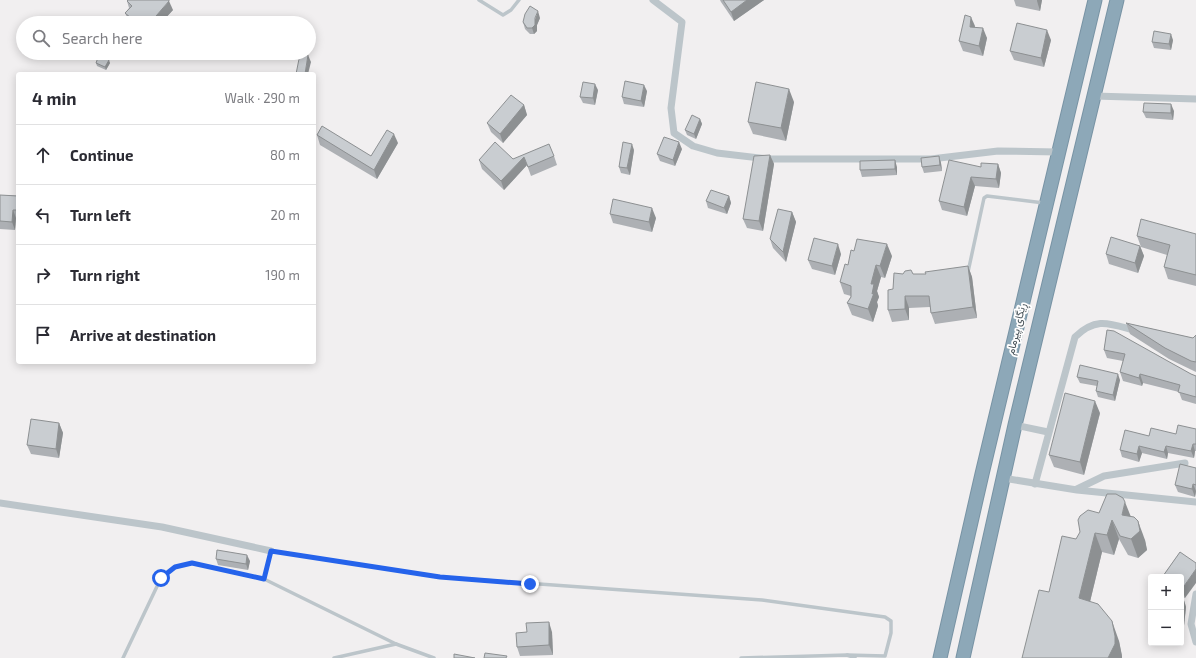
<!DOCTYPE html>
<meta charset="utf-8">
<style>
body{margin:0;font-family:"Exo 2",Vazirmatn,sans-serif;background:#f2f2f3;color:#2b2b33}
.controls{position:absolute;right:12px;bottom:12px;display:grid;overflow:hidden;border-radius:4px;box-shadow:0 2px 10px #0003}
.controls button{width:36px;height:36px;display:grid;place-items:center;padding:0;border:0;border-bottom:1px solid #e1e1e2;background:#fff;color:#2b2b33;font:20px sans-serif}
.stop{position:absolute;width:12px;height:12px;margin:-9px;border:3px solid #2563eb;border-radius:50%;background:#fff}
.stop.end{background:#2563eb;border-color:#fff;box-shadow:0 1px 4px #0008}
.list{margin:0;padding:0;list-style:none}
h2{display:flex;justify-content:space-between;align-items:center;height:52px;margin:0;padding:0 16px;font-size:17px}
h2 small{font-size:13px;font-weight:400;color:#7c7c81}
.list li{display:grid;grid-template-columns:26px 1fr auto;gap:12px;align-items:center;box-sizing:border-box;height:60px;padding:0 16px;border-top:1px solid #e1e1e2}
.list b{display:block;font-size:15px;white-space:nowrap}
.list em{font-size:13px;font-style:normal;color:#7c7c81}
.icon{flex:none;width:22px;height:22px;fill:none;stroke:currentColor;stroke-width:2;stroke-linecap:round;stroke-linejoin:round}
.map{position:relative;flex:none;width:1196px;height:658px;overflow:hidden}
.search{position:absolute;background:#fff;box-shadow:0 2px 10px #0003;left:16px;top:16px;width:300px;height:44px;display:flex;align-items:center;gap:10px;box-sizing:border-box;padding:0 14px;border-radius:22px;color:#7c7c81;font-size:15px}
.panel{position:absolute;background:#fff;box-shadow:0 2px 10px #0003;left:16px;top:72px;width:300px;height:292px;border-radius:4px}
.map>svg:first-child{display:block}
</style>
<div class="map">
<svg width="1196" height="658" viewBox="0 0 1196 658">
<rect width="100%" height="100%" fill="#f1eff0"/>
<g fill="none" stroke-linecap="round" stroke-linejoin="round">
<g stroke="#7893a4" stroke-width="15">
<g id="highway">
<path d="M940,658L982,474L1095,0"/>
<path d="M963,658L1015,425L1117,0"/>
</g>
</g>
<g stroke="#bcc5ca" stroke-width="3.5">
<path d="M479,0L503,15L511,10L519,0"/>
<path d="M968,272L984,198L987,196L1044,203"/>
<path d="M264,579L271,551L440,577L762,600L885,617L891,621V633L885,656L847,655"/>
<path d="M123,658L161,578L175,567L192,563L264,579L396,644L434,658"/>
<path d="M334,658L396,644"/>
<path d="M741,658L847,655L855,658"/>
</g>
<g stroke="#bcc5ca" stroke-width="7">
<path d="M653,0L682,22L671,108L674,133L693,146L717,153L768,159H931L998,151L1058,152"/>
<path d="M1094,96L1196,99"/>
<path d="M1015,425L1048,432"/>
<path d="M1003,478L1077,490L1196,502"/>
<path d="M1035,484L1075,337C1097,316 1110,324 1137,331"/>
<path d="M1077,489L1104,476L1185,463"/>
<path d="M0,503L162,527L271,551"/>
<path d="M1196,594L1191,624L1196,642"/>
</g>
<use href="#highway" stroke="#8da8b8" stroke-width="13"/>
</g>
<g fill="#adb0b4">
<path d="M720,0H764L734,21L721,2Z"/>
<path d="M1014,0H1042L1040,11L1016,6Z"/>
<path d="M127,1L173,10L161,23H130L125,13L129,8Z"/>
<path d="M540,18L537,25V31L534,34H530L525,29L523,22Z"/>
<path d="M975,26V27L987,38L983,56L963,51L959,41Z"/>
<path d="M1051,40L1044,67L1014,60L1010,51Z"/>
<path d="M1173,40L1171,50L1154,48L1152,42Z"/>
<path d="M96,63H110L106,70L97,66Z"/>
<path d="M598,90L595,105L583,103L580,97Z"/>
<path d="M647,91L644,107L624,104L622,97Z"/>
<path d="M794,102L786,141L753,134L748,122Z"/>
<path d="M524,105L527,115L503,143L491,132L487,123Z"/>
<path d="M1174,111L1173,120L1146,118L1143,112Z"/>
<path d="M700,119L702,124L696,139L687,135L685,130Z"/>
<path d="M317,135L371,156L398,143L377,179L320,145Z"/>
<path d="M682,149L675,166L660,161L657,154Z"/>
<path d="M634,150L630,175L621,173L619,167Z"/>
<path d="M770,155L774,164L763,231L747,228L743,219Z"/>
<path d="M554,156L557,165L531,176L527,165L504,190L482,169L479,160L513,159Z"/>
<path d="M939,156L941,163L942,171L924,173L922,167Z"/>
<path d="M998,164L1001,173L999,188L975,186L967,216L942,210L939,201L981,167Z"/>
<path d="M897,167V175L862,177L860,170Z"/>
<path d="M0,195L18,196V218H16L15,230L0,229Z"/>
<path d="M729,196L731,203L727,214L708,208L706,201Z"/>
<path d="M792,212L796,222L786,262L773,248L770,239Z"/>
<path d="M610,214L656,218L652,232L613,223Z"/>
<path d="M1196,234V286L1168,279L1164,267L1167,255L1141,247L1137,236Z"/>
<path d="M1140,246L1144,256L1138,273L1109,264L1106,254Z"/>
<path d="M841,254L835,275L812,269L808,260Z"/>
<path d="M892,256L885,278L881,277L877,291L879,297L877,302L878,306L873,322L852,315L847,303L851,296L844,294L840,282L848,265Z"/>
<path d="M968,266L972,277L977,318L935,324L931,313L930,307L909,308V320L892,322L888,310L893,289L903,274H926Z"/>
<path d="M1126,323L1193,338L1196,335V372L1169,359L1130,334Z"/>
<path d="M1107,330L1191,374L1196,376V404L1182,400L1179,392L1143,383L1142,386L1123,381L1120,372L1123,361L1107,358L1104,350Z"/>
<path d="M1077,377L1120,380L1115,401L1098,397L1096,391L1097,386L1080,383Z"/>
<path d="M1100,413L1084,475L1054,467L1049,455Z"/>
<path d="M59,423L63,433L59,458L31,454L27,445Z"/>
<path d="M1196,429V451H1195L1194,458L1168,453L1167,459L1142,453L1139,462L1122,457L1120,450L1149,436L1176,434Z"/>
<path d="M1196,468V492L1195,497L1178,492L1175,485Z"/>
<path d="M1099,513L1145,540L1147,550L1138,558L1128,555L1119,539L1114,555L1102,552L1090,602L1119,641L1122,656L1049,592L1076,539Z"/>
<path d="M1180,552L1185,598L1181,596V577H1164L1163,576Z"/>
<path d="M216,559L250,561L248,570L218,565Z"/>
<path d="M1181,597H1183L1186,607L1183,635H1181Z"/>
<path d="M527,632H552L553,655L520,656L517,647Z"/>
</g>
<g fill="#8d9092">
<path d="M747,0H764L734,21L731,12Z"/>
<path d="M1037,0H1042L1040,11L1037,1Z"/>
<path d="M169,1L173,10L161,23H150Z"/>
<path d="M538,11L540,18L537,25V31L534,34L532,28Z"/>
<path d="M971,17L975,26L973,36L970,27Z"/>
<path d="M983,28L987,38L983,56L979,46Z"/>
<path d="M1047,30L1051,40L1044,67L1041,58Z"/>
<path d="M1171,34L1173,40L1171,50L1169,44Z"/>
<path d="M308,55L311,62L308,74H305Z"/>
<path d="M109,60L110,63L106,70L105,67Z"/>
<path d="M595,84L598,90L595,105L593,98Z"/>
<path d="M644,85L647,91L644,107L641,101Z"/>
<path d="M789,89L794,102L786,141L781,128Z"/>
<path d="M1171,104L1174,111L1173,120L1171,113Z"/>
<path d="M524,105L527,115L503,143L500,134Z"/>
<path d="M700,119L702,124L696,139L694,134Z"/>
<path d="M394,134L398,143L377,179L374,170Z"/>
<path d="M679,142L682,149L675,166L673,160Z"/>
<path d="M632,144L634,150L630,175L627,168Z"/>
<path d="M770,155L774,164L763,231L759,221Z"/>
<path d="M939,156L941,163L942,171L940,165Z"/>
<path d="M524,157L527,165L504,190L501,181Z"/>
<path d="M895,160L897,167V175L895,169Z"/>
<path d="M998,164L1001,173L999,188L996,179Z"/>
<path d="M971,177L975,186L967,216L964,207Z"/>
<path d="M729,196L731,203L727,214L724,208Z"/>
<path d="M652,208L656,218L652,232L649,222Z"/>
<path d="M13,210L16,218L15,230L12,222Z"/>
<path d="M792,212L796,222L786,262L783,252Z"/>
<path d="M838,244L841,254L835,275L832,266Z"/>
<path d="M887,244L892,256L885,278L880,266Z"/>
<path d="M1140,246L1144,256L1138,273L1135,263Z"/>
<path d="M876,265L881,277L877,291L879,297L877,302L878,306L873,322L868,309L871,284Z"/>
<path d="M968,266L972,277L977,318L973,307Z"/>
<path d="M905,296L909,308V320L905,309Z"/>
<path d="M1118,374L1120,380L1115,401L1113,395Z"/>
<path d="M1140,374L1143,383L1142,386L1139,378Z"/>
<path d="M1095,401L1100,413L1084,475L1080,462Z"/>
<path d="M59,423L63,433L59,458L56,449Z"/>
<path d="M1193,444L1195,451L1194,458L1191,451Z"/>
<path d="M1139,446L1142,453L1139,462L1137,454Z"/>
<path d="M1166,446L1168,453L1167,459L1164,452Z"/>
<path d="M1193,484L1196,491L1195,497L1192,489Z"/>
<path d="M1125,502L1133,522L1122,515Z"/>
<path d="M1112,520L1119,539L1114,555L1107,535Z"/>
<path d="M1138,521L1145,540L1147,550L1138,558L1131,539Z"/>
<path d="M1095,533L1102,552L1086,618L1079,598Z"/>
<path d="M247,555L250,561L248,570L246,564Z"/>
<path d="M1196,569V583L1185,598L1182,589Z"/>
<path d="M1183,597L1186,607L1183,635L1181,629V614Z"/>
<path d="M1112,621L1119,641L1122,656V658H1108Z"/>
<path d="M549,622L552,632L553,655L549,645Z"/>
</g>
<g fill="#c9cdd1" stroke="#8d9092">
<path d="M128,0H169V1L150,23H137L125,13L132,6L127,1Z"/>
<path d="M723,0H747L731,12Z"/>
<path d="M530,6L538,11L535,18V25L532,28H527L523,22L525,14Z"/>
<path d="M965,15L971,17L970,27L983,28L979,46L959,41Z"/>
<path d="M1017,23L1047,30L1041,58L1010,51Z"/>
<path d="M1154,31L1171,34L1169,44L1152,42Z"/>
<path d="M300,54L308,55L305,74H296Z"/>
<path d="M99,55L109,60L105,67L96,63Z"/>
<path d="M625,81L644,85L641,101L622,97Z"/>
<path d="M583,82L595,84L593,98L580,97Z"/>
<path d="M756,82L789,89L781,128L748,122Z"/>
<path d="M511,95L524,105L500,134L487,123Z"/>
<path d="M1144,103L1171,104V113L1143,112Z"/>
<path d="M692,115L700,119L694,134L685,130Z"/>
<path d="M322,126L371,156L387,130L394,134L374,170L317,135Z"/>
<path d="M664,137L679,142L673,160L657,154Z"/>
<path d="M495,142L513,159L549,144L554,156L528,167L524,157L501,181L479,160Z"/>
<path d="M623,142L632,144L627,168L619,167Z"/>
<path d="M770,155L759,221L743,219L754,156Z"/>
<path d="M939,156L940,165L922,167L921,158Z"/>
<path d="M895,160V169L860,170V161Z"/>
<path d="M949,160L981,167V163L998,164L996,179L971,177L964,207L939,201Z"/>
<path d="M711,190L729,196L724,208L706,201Z"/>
<path d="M0,195L18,196V210H13L12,222L0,221Z"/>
<path d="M613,199L652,208L649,222L610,214Z"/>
<path d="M778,209L792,212L783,252L770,239Z"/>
<path d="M1141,219L1196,234V275L1164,267L1170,245L1137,236Z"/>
<path d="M1111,237L1140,246L1135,263L1106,254Z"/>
<path d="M814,238L838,244L832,266L808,260Z"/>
<path d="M857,239L887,244L880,266L876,265L871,284H874L872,294L874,293L868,309L847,303L851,297V286L840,282L845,264L848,265L851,250L854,251Z"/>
<path d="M968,266L973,307L931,313L929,296H905V309L888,310V290L893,289L894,273L903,274L905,271L911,270L913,274H926L925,272Z"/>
<path d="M1126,323L1193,338L1196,335V362L1191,361L1165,348Z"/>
<path d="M1107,330L1114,331L1191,374L1196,376V397L1178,392L1180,385L1140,374L1139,378L1120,372L1125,354L1104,350Z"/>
<path d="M1080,365L1118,374L1113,395L1096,391L1098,381L1077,377Z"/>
<path d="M1065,393L1095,401L1080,462L1049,455Z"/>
<path d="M31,419L59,423L56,449L27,445Z"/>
<path d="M1178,425L1196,429V444H1193L1191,451L1166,446L1164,452L1139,446L1137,454L1120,450L1125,430L1149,436L1151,428L1176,434Z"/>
<path d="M1180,464L1196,468V485L1193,484L1192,489L1175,485Z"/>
<path d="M1107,494H1116L1123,498L1125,502L1122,515L1134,517L1138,521L1140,531L1131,539L1120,536L1112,520L1107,535L1095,533L1079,598L1098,604L1112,621L1115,636V644L1108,658H1022L1039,590L1049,592L1062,536L1076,539L1080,532L1078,520L1080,516L1088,510L1099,513Z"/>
<path d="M217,550L247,555L246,564L216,559Z"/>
<path d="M1180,552L1196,563V569L1182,589H1181V577H1165L1163,576Z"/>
<path d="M1181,597H1183L1181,614Z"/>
<path d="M549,622V645L517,647L516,633L527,632L526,623Z"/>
<path d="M485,653L507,656L506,658H484Z"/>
<path d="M454,654L475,658H454Z"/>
</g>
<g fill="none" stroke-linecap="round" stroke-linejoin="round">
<path stroke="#2563eb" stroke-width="5" d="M161,578L175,567L192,563L264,579L271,551L440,577L530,584"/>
</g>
<g text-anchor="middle" stroke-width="3.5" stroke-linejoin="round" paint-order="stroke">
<g font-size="11" fill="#49545a" stroke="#fff">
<text transform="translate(1016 329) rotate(-77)" y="4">ڕێگای پیرمام</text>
</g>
</g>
</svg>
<div class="controls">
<button>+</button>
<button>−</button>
</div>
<div class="stop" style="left:161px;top:578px"></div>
<div class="stop end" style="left:530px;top:584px"></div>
<div class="search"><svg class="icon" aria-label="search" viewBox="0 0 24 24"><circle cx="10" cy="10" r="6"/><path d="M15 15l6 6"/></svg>Search here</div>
<section class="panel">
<h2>4 min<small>Walk · 290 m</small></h2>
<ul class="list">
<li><svg class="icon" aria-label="ahead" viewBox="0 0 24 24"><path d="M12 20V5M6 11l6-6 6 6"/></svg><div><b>Continue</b></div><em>80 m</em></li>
<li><svg class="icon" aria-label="left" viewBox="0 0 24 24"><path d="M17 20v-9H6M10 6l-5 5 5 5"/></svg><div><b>Turn left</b></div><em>20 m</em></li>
<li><svg class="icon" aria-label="right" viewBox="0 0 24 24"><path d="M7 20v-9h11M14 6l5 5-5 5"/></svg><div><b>Turn right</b></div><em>190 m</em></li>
<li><svg class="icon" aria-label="arrive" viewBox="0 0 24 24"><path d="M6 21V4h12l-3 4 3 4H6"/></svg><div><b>Arrive at destination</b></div></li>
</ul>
</section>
</div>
